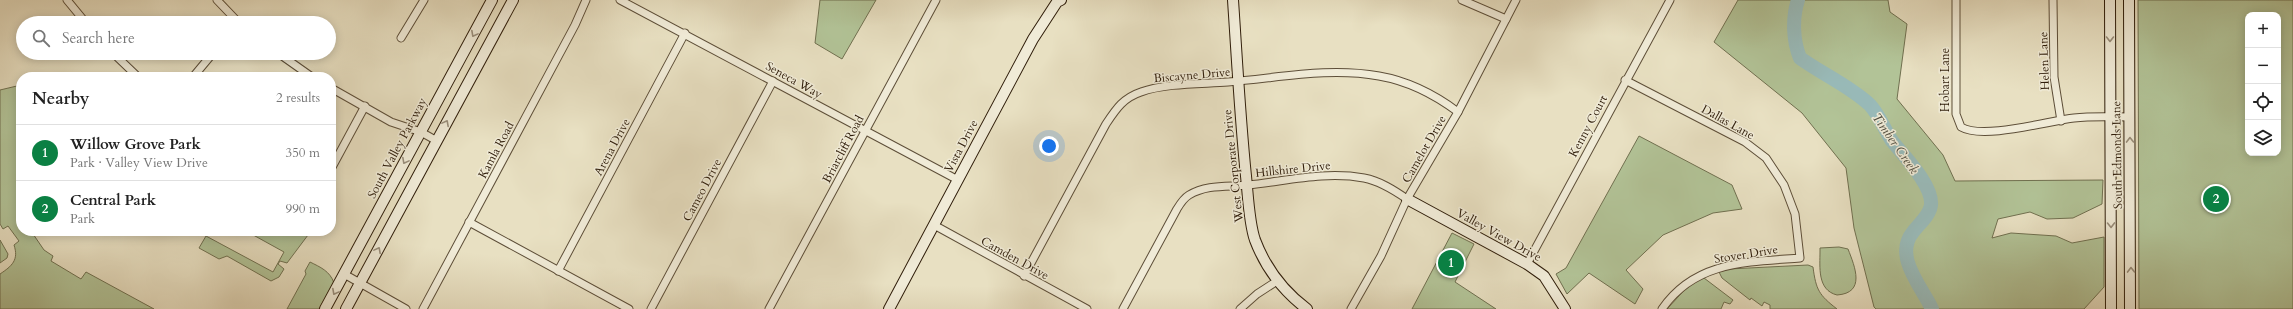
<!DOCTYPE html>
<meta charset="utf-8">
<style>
body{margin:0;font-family:Cardo,serif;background:#f6f6f6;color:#222}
.controls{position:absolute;right:12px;top:12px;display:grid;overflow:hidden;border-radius:8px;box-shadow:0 2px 10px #0003}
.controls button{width:36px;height:36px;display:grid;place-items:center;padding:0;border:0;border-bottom:1px solid #e0e0e0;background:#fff;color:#222;font:20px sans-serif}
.you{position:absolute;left:1049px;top:146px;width:14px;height:14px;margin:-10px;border:3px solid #fff;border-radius:50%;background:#1a73e8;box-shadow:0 0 0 6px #1a73e833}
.badge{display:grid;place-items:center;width:26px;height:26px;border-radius:50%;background:#0b8043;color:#fff;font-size:13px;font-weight:700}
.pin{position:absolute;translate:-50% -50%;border:2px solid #fff;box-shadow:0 1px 4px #0006}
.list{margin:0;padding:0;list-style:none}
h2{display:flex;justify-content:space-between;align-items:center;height:52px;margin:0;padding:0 16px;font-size:17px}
h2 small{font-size:13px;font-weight:400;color:#767676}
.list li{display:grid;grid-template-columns:26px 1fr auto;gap:12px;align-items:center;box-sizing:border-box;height:56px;padding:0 16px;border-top:1px solid #e0e0e0}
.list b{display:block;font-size:15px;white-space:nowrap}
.list p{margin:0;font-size:13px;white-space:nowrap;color:#767676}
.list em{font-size:13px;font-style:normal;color:#767676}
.icon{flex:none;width:22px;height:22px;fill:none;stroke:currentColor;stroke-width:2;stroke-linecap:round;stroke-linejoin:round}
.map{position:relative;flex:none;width:2293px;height:309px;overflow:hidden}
.search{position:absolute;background:#fff;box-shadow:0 2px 10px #0003;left:16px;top:16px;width:320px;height:44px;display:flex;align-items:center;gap:10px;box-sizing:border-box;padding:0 14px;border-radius:22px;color:#767676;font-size:15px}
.panel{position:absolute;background:#fff;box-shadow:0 2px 10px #0003;left:16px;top:72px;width:320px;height:164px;border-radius:16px}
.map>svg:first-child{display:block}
</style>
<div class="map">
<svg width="2293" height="309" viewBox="0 0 2293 309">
<rect width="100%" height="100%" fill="#e8e0c2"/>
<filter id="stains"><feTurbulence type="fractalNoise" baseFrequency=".005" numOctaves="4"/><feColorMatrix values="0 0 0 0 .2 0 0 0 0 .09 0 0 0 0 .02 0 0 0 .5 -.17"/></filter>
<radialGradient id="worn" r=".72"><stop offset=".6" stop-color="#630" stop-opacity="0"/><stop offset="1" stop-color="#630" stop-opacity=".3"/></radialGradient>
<g fill="#b2c397" stroke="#707050" fill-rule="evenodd">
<path d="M820,0H876L842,59L815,43Z"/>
<path d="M1738,0H1888L1890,12L1907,24L1897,99L1943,155L1955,181L2103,180L2102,204L2073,218L2047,219L2030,212L1998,219L1992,238L2011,233L2056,236L2072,243L2104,237V287L2084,309H1876L1874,307L1854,228L1846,168L1802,113L1714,42Z"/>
<path d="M2138,0H2293V309H2139ZM2248,15H2278V153H2248Z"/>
<path d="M21,85V231H31L44,250L53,256L51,261L81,279L86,272L154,309H0V274C12,266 19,260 14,245L19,241L8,226L3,229L0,224V90Z"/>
<path d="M1639,136L1732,185L1742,209L1713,213L1663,235L1626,270L1643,289L1635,304L1589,273L1567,294L1556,274L1566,268Z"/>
<path d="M246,231H311L287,263L280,261L278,264L284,269L279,277L271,281L227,256L219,259L199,248L206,236L273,272L284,252Z"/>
<path d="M1452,233L1474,244L1455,282L1496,309H1412Z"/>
<path d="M0,240L8,254L7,258L0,263Z"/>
<path d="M1839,247L1848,249C1855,267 1866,293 1837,295C1817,290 1820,267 1820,251V248Z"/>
<path d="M310,262C320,267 330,271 334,283L319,309H287L306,274L305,271Z"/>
<path d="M1808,265L1813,267C1816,290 1819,295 1837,309H1770V305L1764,302L1762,306L1751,298L1750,300L1722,278L1719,272L1729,269Z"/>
<path d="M1704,278L1733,300L1730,304L1724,302L1721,309H1667L1690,284Z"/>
</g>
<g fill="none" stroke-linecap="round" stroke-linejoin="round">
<path stroke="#99bbba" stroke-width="14" d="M1798,0C1792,18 1793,41 1800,58C1822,74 1850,86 1870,105C1880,116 1884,129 1892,141C1903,155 1933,185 1931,205C1930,215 1919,224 1913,232C1893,256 1922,287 1932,309"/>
<g stroke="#5d4e38" stroke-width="9">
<g id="street">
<path d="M67,0L86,23"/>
<path d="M217,0L239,23"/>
<path d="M620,0L958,180"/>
<path d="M1462,0L1506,19"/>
<path d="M1956,0V114L1961,127C1983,140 2048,121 2074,118C2092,116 2111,117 2130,117"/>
<path d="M2053,0L2054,77L2061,121"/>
<path d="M401,38L424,0"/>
<path d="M113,53L138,77"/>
<path d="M278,53L312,77"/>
<path d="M193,77L213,53"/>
<path d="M1625,80L1745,142L1766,158L1784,185L1795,214L1800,258C1747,262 1695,261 1662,309"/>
<path d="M331,88L391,122L421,132L437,141"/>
<path d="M331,169L365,106"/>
<path d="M469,222L629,309"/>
<path d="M934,225L1087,309"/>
<path d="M1527,264L1670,0"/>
<path d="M558,271L685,33"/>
<path d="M344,274L406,309"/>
<path d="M1024,276L1106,124C1116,109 1123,98 1141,92C1165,83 1202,84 1228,82C1279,78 1328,67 1379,76C1408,81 1434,94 1458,112"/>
<path d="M423,309L575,25L586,0"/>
<path d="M651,309L773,81"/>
<path d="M769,309L936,0"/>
<path d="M1123,309L1177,209C1180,204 1184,198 1189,195C1207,184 1228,187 1248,185C1287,181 1325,171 1364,178C1380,181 1394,190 1407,199"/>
<path d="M1240,309L1257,294L1277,281"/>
<path d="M1351,309L1381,256L1407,199L1458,112L1516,0"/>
</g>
</g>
<g stroke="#2f1d0a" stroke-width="12">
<g id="secondary">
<path d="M1233,0C1237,59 1240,118 1246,176C1248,195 1249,223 1255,240C1266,269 1283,291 1307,309"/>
<path d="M2110,0L2111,309"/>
<path d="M2129,0L2130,309"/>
<path d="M1407,199L1527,264L1544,276L1565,309"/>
<path d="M325,309L492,0"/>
<path d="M346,309L513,0"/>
<path d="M889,309L1033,39L1057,2L1061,0"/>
</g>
</g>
<use href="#street" stroke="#f0ebd7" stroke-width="7"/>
<use href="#secondary" stroke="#f0ebd7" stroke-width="10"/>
</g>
<defs><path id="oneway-chevron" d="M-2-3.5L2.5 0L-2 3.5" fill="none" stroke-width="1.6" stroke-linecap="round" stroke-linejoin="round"/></defs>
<g stroke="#998e7b">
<use href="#oneway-chevron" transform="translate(474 34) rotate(118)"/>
<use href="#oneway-chevron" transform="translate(2110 39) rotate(90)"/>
<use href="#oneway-chevron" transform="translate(446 123) rotate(-62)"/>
<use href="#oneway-chevron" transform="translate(2130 140) rotate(-91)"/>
<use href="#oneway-chevron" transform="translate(405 161) rotate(118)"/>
<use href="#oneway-chevron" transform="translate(2111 225) rotate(89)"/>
<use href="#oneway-chevron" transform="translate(378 250) rotate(-62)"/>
<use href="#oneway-chevron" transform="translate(2131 270) rotate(-91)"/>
<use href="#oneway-chevron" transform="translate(335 292) rotate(118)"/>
</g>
<g text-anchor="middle" stroke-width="3" stroke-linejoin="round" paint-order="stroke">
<g font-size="12" fill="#2f1d0a" stroke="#f0ebd7">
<text transform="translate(2044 61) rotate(-92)" y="4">Helen Lane</text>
<text transform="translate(1192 75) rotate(-5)" y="4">Biscayne Drive</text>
<text transform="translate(794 80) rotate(29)" y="4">Seneca Way</text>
<text transform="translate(1945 80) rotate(-90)" y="4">Hobart Lane</text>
<text transform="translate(1728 122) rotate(29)" y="4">Dallas Lane</text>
<text transform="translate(1588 126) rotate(-62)" y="4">Kenny Court</text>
<text transform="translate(961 146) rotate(-62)" y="4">Vista Drive</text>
<text transform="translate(612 147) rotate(-62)" y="4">Arena Drive</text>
<text transform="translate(397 148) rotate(-62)" y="4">South Valley Parkway</text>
<text transform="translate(843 149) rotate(-62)" y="4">Briarcliff Road</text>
<text transform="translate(1424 149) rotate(-60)" y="4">Camelot Drive</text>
<text transform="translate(496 150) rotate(-62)" y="4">Kamla Road</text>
<text transform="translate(2117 155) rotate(-91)" y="4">South Edmonds Lane</text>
<text transform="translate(1233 166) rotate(-96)" y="4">West Corporate Drive</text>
<text transform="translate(1293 169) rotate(-6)" y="4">Hillshire Drive</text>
<text transform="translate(702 190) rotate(-62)" y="4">Cameo Drive</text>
<text transform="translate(1499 235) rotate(29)" y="4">Valley View Drive</text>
<text transform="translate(1746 254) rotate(-9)" y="4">Stover Drive</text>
<text transform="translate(1015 258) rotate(29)" y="4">Camden Drive</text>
</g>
<g font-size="13" font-style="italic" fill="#4f4c3f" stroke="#f0ebd7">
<text transform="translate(1896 143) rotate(55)" y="5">Timber Creek</text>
</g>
</g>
<rect width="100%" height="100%" filter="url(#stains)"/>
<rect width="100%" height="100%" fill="url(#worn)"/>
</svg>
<div class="controls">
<button>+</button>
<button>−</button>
<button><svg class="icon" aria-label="locate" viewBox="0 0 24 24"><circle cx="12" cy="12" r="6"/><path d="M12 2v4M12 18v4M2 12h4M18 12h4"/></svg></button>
<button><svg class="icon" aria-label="layers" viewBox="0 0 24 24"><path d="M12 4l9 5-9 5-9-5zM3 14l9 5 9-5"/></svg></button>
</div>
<div class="you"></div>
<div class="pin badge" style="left:1451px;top:263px">1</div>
<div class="pin badge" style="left:2216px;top:199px">2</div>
<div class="search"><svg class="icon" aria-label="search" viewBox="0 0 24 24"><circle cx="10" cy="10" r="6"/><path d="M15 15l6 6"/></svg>Search here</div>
<section class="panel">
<h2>Nearby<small>2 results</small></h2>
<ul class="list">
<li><span class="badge">1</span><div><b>Willow Grove Park</b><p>Park · Valley View Drive</p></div><em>350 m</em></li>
<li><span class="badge">2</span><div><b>Central Park</b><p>Park</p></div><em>990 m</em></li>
</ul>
</section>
</div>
